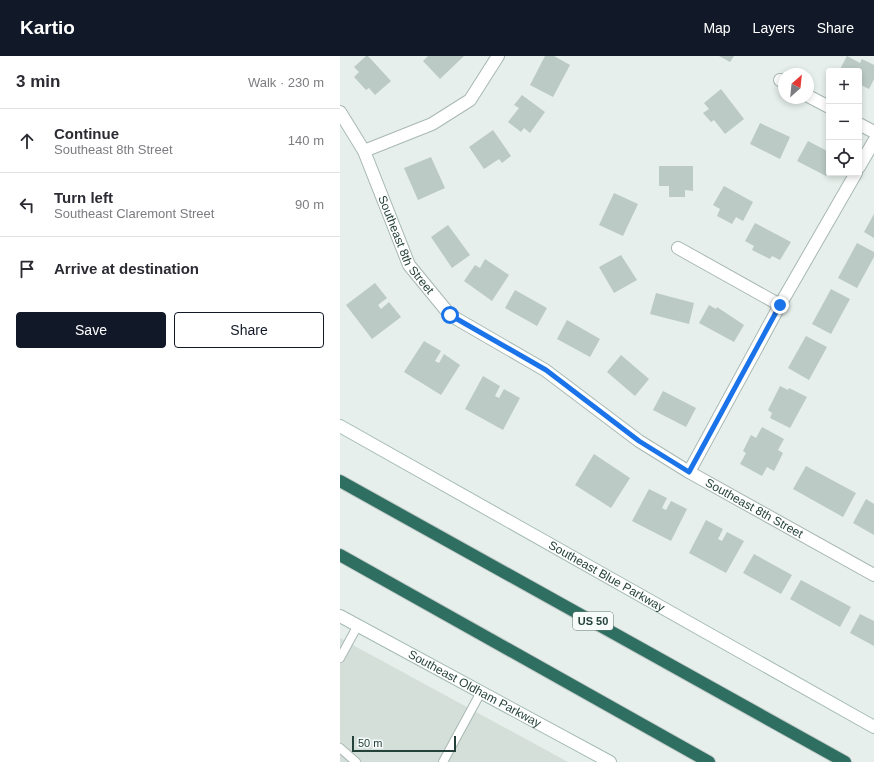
<!DOCTYPE html>
<meta charset="utf-8">
<style>
body{margin:0;font-family:Helvetica,sans-serif;background:#f7f7f7;color:#2b2b33}
.controls{position:absolute;right:12px;top:12px;display:grid;overflow:hidden;border-radius:4px;box-shadow:0 2px 6px #0003}
.controls button{width:36px;height:36px;display:grid;place-items:center;padding:0;border:0;border-bottom:1px solid #e1e1e2;background:#fff;color:#2b2b33;font:20px sans-serif}
.compass{position:absolute;left:438px;top:12px;width:36px;height:36px;border-radius:50%;background:#fff;box-shadow:0 2px 6px #0003;rotate:27deg}
.scale{position:absolute;left:12px;bottom:10px;width:104px;box-sizing:border-box;padding-left:4px;border:2px solid #24423a;border-top:0;font-size:11px;line-height:14px;white-space:nowrap;color:#24423a;-webkit-text-stroke:3px #f7fbf9;paint-order:stroke}
.stop{position:absolute;width:12px;height:12px;margin:-9px;border:3px solid #1a73e8;border-radius:50%;background:#fff}
.stop.end{background:#1a73e8;border-color:#fff;box-shadow:0 1px 4px #0008}
.list{margin:0;padding:0;list-style:none}
h2{display:flex;justify-content:space-between;align-items:center;height:52px;margin:0;padding:0 16px;font-size:17px}
h2 small{font-size:13px;font-weight:400;color:#7c7c81}
.list li{display:grid;grid-template-columns:26px 1fr auto;gap:12px;align-items:center;box-sizing:border-box;height:64px;padding:0 16px;border-top:1px solid #e1e1e2}
.list b{display:block;font-size:15px;white-space:nowrap}
.list p{margin:0;font-size:13px;white-space:nowrap;color:#7c7c81}
.list em{font-size:13px;font-style:normal;color:#7c7c81}
.actions{display:flex;gap:8px;padding:12px 16px}
.actions a{flex:1;padding:9px 0;border:1px solid #111827;border-radius:4px;text-align:center;font-size:14px;color:#111827}
.actions .main{background:#111827;color:#fff}
.icon{flex:none;width:22px;height:22px;fill:none;stroke:currentColor;stroke-width:2;stroke-linecap:round;stroke-linejoin:round}
.map{position:relative;flex:none;width:534px;height:706px;overflow:hidden}
header{display:flex;align-items:center;gap:24px;box-sizing:border-box;height:56px;padding:0 20px;background:#111827;color:#fff}
header strong{font-size:19px}
nav{display:flex;gap:22px;margin-inline-start:auto;font-size:14px}
main{display:flex}
aside{flex:1;background:#fff}
.map>svg:first-child{display:block}
</style>
<header>
<strong>Kartio</strong>
<nav><a>Map</a><a>Layers</a><a>Share</a></nav>
</header>
<main>
<aside>
<h2>3 min<small>Walk · 230 m</small></h2>
<ul class="list">
<li><svg class="icon" aria-label="ahead" viewBox="0 0 24 24"><path d="M12 20V5M6 11l6-6 6 6"/></svg><div><b>Continue</b><p>Southeast 8th Street</p></div><em>140 m</em></li>
<li><svg class="icon" aria-label="left" viewBox="0 0 24 24"><path d="M17 20v-9H6M10 6l-5 5 5 5"/></svg><div><b>Turn left</b><p>Southeast Claremont Street</p></div><em>90 m</em></li>
<li><svg class="icon" aria-label="arrive" viewBox="0 0 24 24"><path d="M6 21V4h12l-3 4 3 4H6"/></svg><div><b>Arrive at destination</b></div></li>
</ul>
<div class="actions"><a class="main">Save</a><a>Share</a></div>
</aside>
<div class="map">
<svg width="534" height="706" viewBox="0 0 534 706">
<rect width="100%" height="100%" fill="#e6efeb"/>
<path fill="#d4dfda" d="M0,582L228,706H0Z"/>
<g fill="#bbcac4">
<path d="M26,0H28L51,25L35,39L29,32L26,34L14,21L19,16L14,11Z"/>
<path d="M88,0H124L100,23L83,5Z"/>
<path d="M205,0H214L230,9L213,41L190,29Z"/>
<path d="M379,0H394L390,6Z"/>
<path d="M507,0L520,7L522,3L534,9V23L529,33L519,28V15H499Z"/>
<path d="M381,33L404,63L385,78L374,64L371,66L363,57L369,53L364,47Z"/>
<path d="M182,39L205,56L190,77L184,72L181,76L168,66L179,52L174,49Z"/>
<path d="M420,67L450,81L440,103L410,88Z"/>
<path d="M153,74L171,100L162,107L159,103L144,113L129,91Z"/>
<path d="M468,85L489,96V114L486,120L457,105Z"/>
<path d="M91,101L105,132L78,144L64,112Z"/>
<path d="M319,110H353V135L345,134V141H329V130H319Z"/>
<path d="M384,130L413,146L403,165L396,161L392,168L377,160L380,153L373,149Z"/>
<path d="M274,137L298,148L283,180L259,169Z"/>
<path d="M534,158V182L524,176Z"/>
<path d="M415,167L451,186L440,204L432,200L430,203L412,194L414,190L405,185Z"/>
<path d="M108,169L130,199L112,212L91,181Z"/>
<path d="M517,187L534,196V201L517,232L498,222Z"/>
<path d="M281,199L297,224L274,237L259,211Z"/>
<path d="M145,203L169,219L152,245L124,225L135,209L140,212Z"/>
<path d="M35,227L47,242L38,249L41,253L49,246L61,261L32,283L6,249Z"/>
<path d="M491,233L510,243L491,278L472,268Z"/>
<path d="M175,234L207,252L197,270L165,252Z"/>
<path d="M316,237L354,247L349,268L310,258Z"/>
<path d="M369,249L376,253L377,251L404,269L394,286L359,267Z"/>
<path d="M227,264L260,283L250,301L217,283Z"/>
<path d="M466,280L487,291L469,324L448,312Z"/>
<path d="M84,285L101,295L95,305L99,307L104,298L120,309L101,339L64,316Z"/>
<path d="M281,299L309,323L295,340L267,316Z"/>
<path d="M143,320L160,330L155,340L159,342L164,333L180,342L163,374L125,353Z"/>
<path d="M440,330L448,334L449,332L467,341L450,372L430,362L432,357L428,354Z"/>
<path d="M323,335L356,352L346,371L313,354Z"/>
<path d="M422,371L444,383L438,394L443,397L434,415L427,411L422,420L400,408L406,397L403,395L411,379L416,382Z"/>
<path d="M254,398L290,422L271,452L235,429Z"/>
<path d="M466,410L516,437L503,461L453,433Z"/>
<path d="M309,433L327,442L322,452L326,454L331,445L347,453L331,485L292,465Z"/>
<path d="M526,443L534,448V479L513,467Z"/>
<path d="M366,464L383,473L378,483L382,485L387,476L404,485L386,517L349,497Z"/>
<path d="M414,498L452,519L441,538L403,517Z"/>
<path d="M461,524L511,551L500,571L450,543Z"/>
<path d="M520,558L534,565V590L510,577Z"/>
</g>
<g fill="none" stroke-linecap="round" stroke-linejoin="round">
<g stroke="#a8b8b2" stroke-width="10">
<g id="lane">
<path d="M0,602L18,569"/>
<path d="M0,692L16,706"/>
<path d="M103,706L141,636"/>
</g>
</g>
<g stroke="#a8b8b2" stroke-width="14">
<g id="street">
<path d="M440,24L444,27"/>
<path d="M468,40L489,51"/>
<path id="s1" d="M0,56L24,95L69,209L110,259L205,314L299,385L349,416L534,519"/>
<path d="M519,68L534,76"/>
<path d="M24,95L92,68L130,44L158,0"/>
<path d="M519,111L534,85"/>
<path d="M338,192L440,249"/>
<path d="M349,416L440,249L516,117"/>
</g>
</g>
<g stroke="#a4bbb3" stroke-width="14">
<g id="secondary">
<path id="s2" d="M0,370L534,671"/>
<path id="s3" d="M0,560L270,706"/>
</g>
</g>
<g stroke="#c2cac8" stroke-width="14">
<g id="highway">
<path d="M0,425L505,706"/>
<path d="M0,499L369,706"/>
</g>
</g>
<use href="#lane" stroke="#fff" stroke-width="8"/>
<use href="#street" stroke="#fff" stroke-width="12"/>
<use href="#secondary" stroke="#fff" stroke-width="12"/>
<use href="#highway" stroke="#2f6f62" stroke-width="12"/>
</g>
<g fill="none" stroke-linecap="round" stroke-linejoin="round">
<path stroke="#1a73e8" stroke-width="5" d="M110,259L206,314L299,385L349,416L440,249"/>
</g>
<g text-anchor="middle" stroke-width="3" stroke-linejoin="round" paint-order="stroke">
<rect fill="#f7fbf9" stroke="#637a73" stroke-width="1" x="233" y="556" width="40" height="18" rx="3"/>
<g font-size="11" font-weight="bold" fill="#24423a">
<text x="253" y="569">US 50</text>
</g>
<g font-size="12" fill="#24423a" stroke="#f7fbf9">
<text dy="4" stroke="none"><textPath href="#s1" startOffset="149">Southeast 8th Street</textPath></text>
<text dy="4" stroke="none"><textPath href="#s1" startOffset="594">Southeast 8th Street</textPath></text>
<text dy="4" stroke="none"><textPath href="#s2" startOffset="306">Southeast Blue Parkway</textPath></text>
<text dy="4" stroke="none"><textPath href="#s3" startOffset="153">Southeast Oldham Parkway</textPath></text>
</g>
</g>
</svg>
<div class="controls">
<button>+</button>
<button>−</button>
<button><svg class="icon" aria-label="locate" viewBox="0 0 24 24"><circle cx="12" cy="12" r="6"/><path d="M12 2v4M12 18v4M2 12h4M18 12h4"/></svg></button>
</div>
<svg class="compass" viewBox="-18 -18 36 36"><path d="M0-13l5 13h-10z" fill="#e53935"/><path d="M0 13l5-13h-10z" fill="#7c7c81"/></svg>
<div class="scale">50 m</div>
<div class="stop" style="left:110px;top:259px"></div>
<div class="stop end" style="left:440px;top:249px"></div>
</div>
</main>
